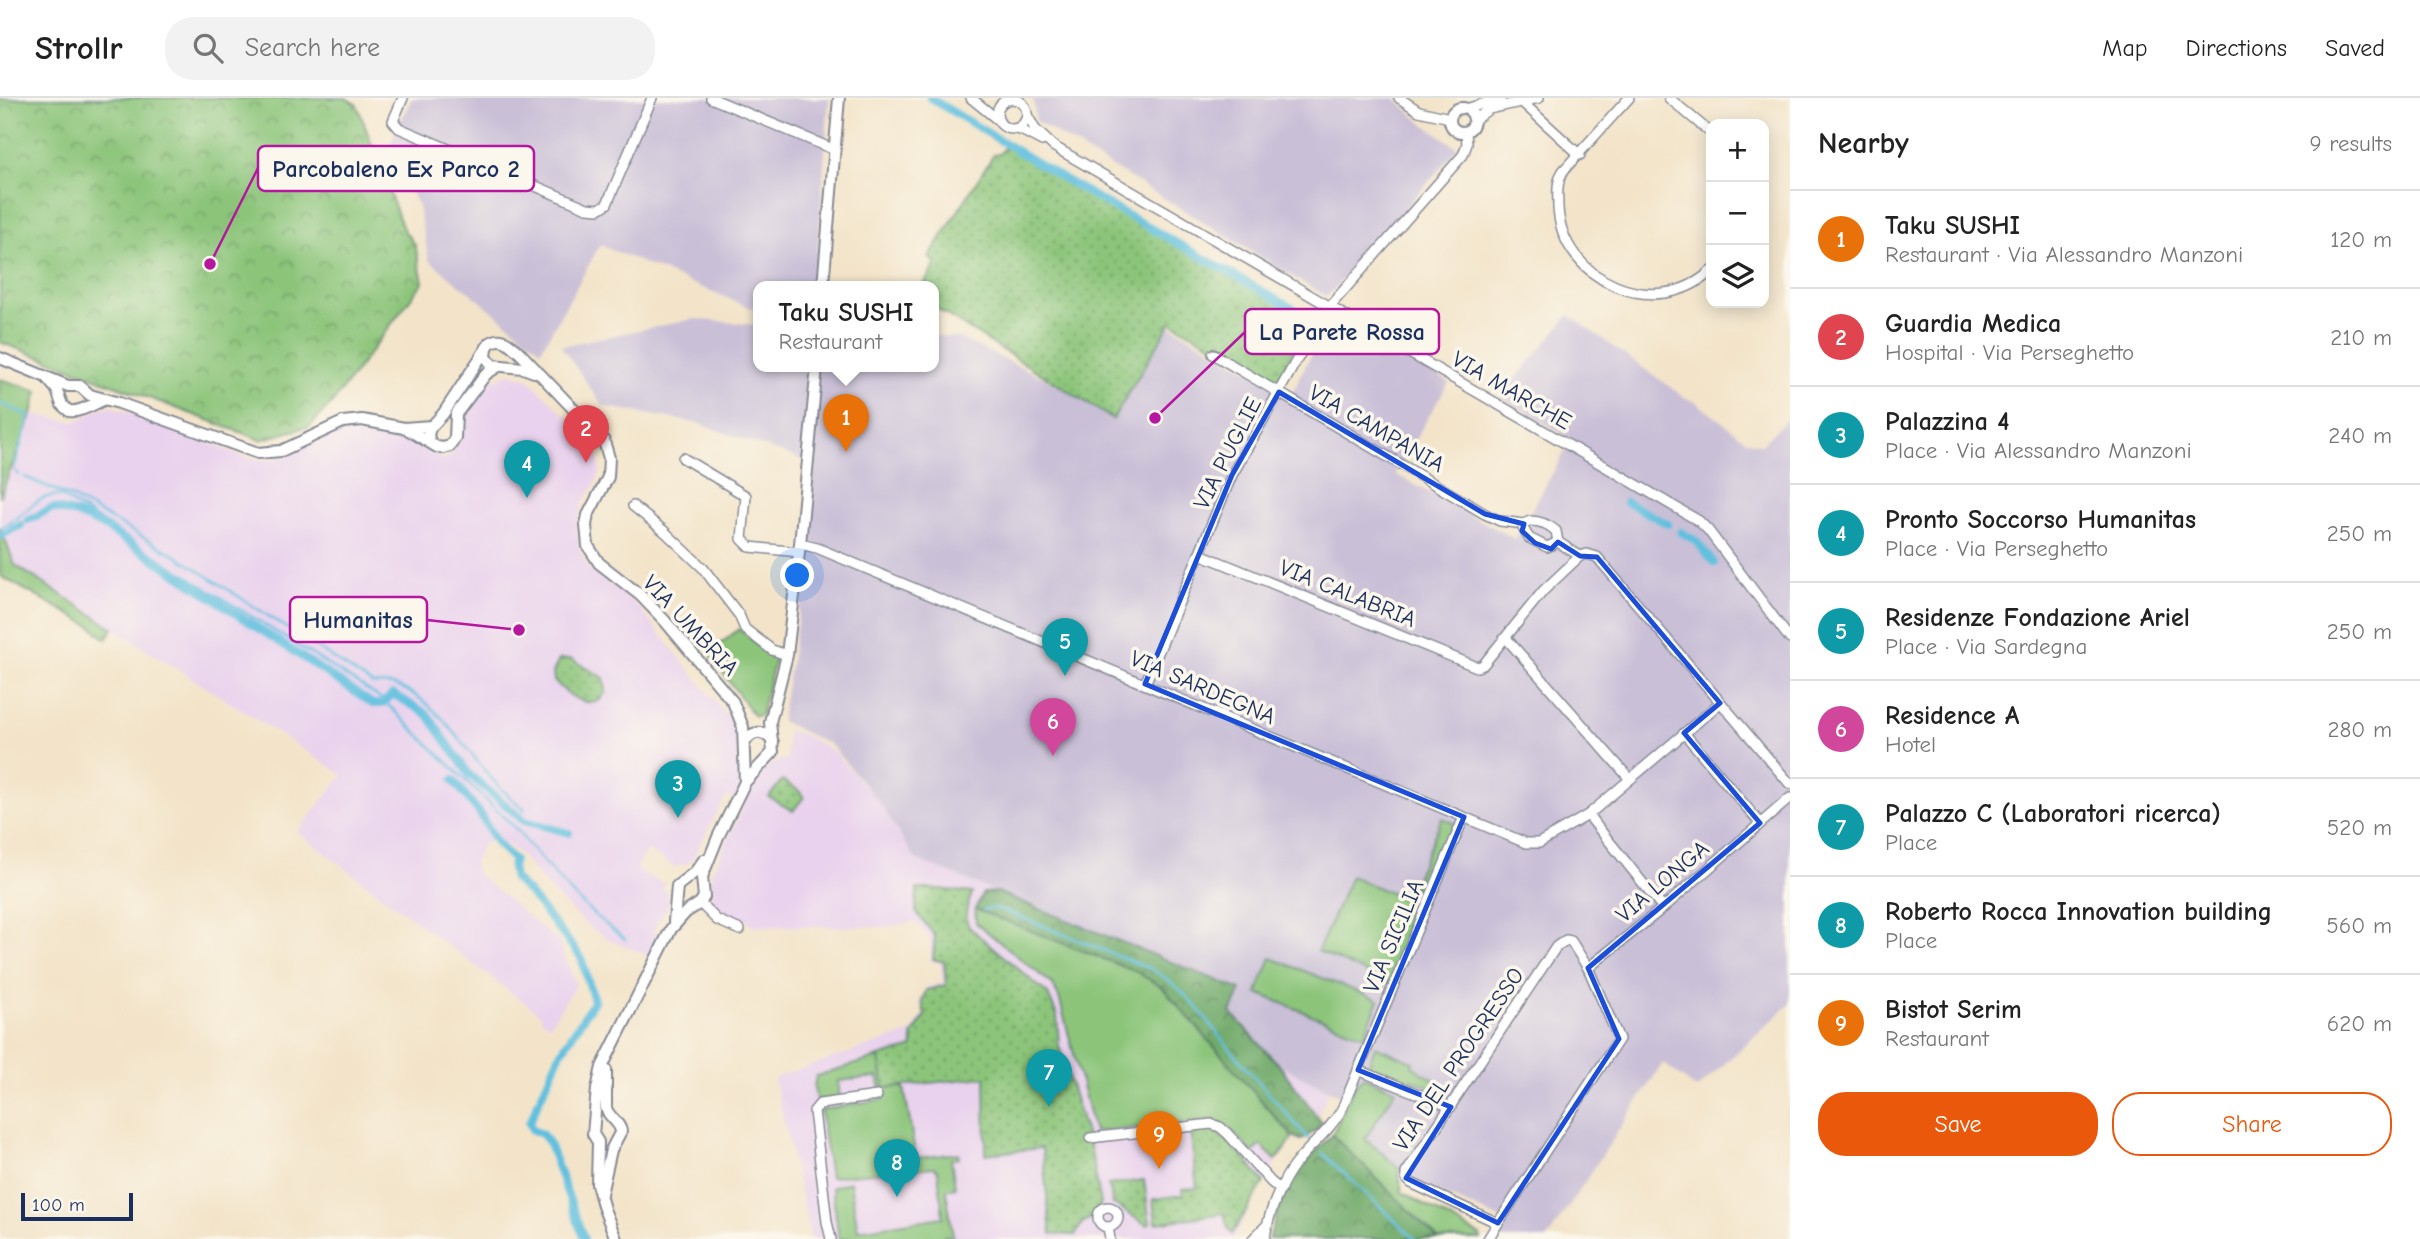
<!DOCTYPE html>
<meta charset="utf-8">
<style>
body{margin:0;font-family:"Comic Neue",sans-serif;background:#f2f2f2;color:#222}
.controls{position:absolute;right:21px;top:21px;display:grid;overflow:hidden;border-radius:14px;box-shadow:0 4px 18px #0003}
.controls button{width:63px;height:63px;display:grid;place-items:center;padding:0;border:0;border-bottom:2px solid #e0e0e0;background:#fff;color:#222;font:35px sans-serif}
.scale{position:absolute;left:21px;bottom:18px;width:112px;box-sizing:border-box;padding-left:7px;border:4px solid #1b2f5e;border-top:0;font-size:19px;line-height:24px;white-space:nowrap;color:#1b2f5e;-webkit-text-stroke:5px #fbf7ec;paint-order:stroke}
.you{position:absolute;left:798px;top:478px;width:24px;height:24px;margin:-18px;border:5px solid #fff;border-radius:50%;background:#1a73e8;box-shadow:0 0 0 10px #1a73e833}
.badge{display:grid;place-items:center;width:46px;height:46px;border-radius:50%;background:#ea580c;color:#fff;font-size:23px;font-weight:700}
.pin{position:absolute;translate:-50% -58px;filter:drop-shadow(0 2px 4px #0008)}
.pin::after{content:'';position:absolute;top:37px;width:24px;height:21px;background:inherit;clip-path:polygon(0 0,100% 0,50% 100%)}
.popup{position:absolute;left:753px;top:183px;width:186px;height:91px;box-sizing:border-box;display:grid;place-content:center;border-radius:14px;background:#fff;filter:drop-shadow(0 2px 5px #0005);font-size:23px;white-space:nowrap;color:#767676}
.popup b{font-size:26px;color:#222}
.popup::after{content:'';position:absolute;left:50%;top:100%;margin-left:-14px;border:14px solid transparent;border-top-color:#fff}
.list{margin:0;padding:0;list-style:none}
h2{display:flex;justify-content:space-between;align-items:center;height:91px;margin:0;padding:0 28px;font-size:30px}
h2 small{font-size:23px;font-weight:400;color:#767676}
.list li{display:grid;grid-template-columns:46px 1fr auto;gap:21px;align-items:center;box-sizing:border-box;height:98px;padding:0 28px;border-top:2px solid #e0e0e0}
.list b{display:block;font-size:26px;white-space:nowrap}
.list p{margin:0;font-size:23px;white-space:nowrap;color:#767676}
.list em{font-size:23px;font-style:normal;color:#767676}
.actions{display:flex;gap:14px;padding:21px 28px}
.actions a{flex:1;padding:16px 0;border:2px solid #ea580c;border-radius:28px;text-align:center;font-size:24px;color:#ea580c}
.actions .main{background:#ea580c;color:#fff}
.icon{flex:none;width:38px;height:38px;fill:none;stroke:currentColor;stroke-width:2;stroke-linecap:round;stroke-linejoin:round}
.map{position:relative;flex:none;width:1790px;height:1141px;overflow:hidden}
header{display:flex;align-items:center;gap:42px;box-sizing:border-box;height:98px;padding:0 35px;background:#fff;border-bottom:2px solid #e0e0e0}
header strong{font-size:33px}
nav{display:flex;gap:38px;margin-inline-start:auto;font-size:24px}
.search{width:490px;height:63px;background:#f2f2f2;display:flex;align-items:center;gap:18px;box-sizing:border-box;padding:0 24px;border-radius:28px;color:#767676;font-size:26px}
main{display:flex}
aside{flex:1;background:#fff}
.map>svg:first-child{display:block}
</style>
<header>
<strong>Strollr</strong>
<div class="search"><svg class="icon" aria-label="search" viewBox="0 0 24 24"><circle cx="10" cy="10" r="6"/><path d="M15 15l6 6"/></svg>Search here</div>
<nav><a>Map</a><a>Directions</a><a>Saved</a></nav>
</header>
<main>
<div class="map">
<svg width="1790" height="1141" viewBox="0 0 1790 1141">
<defs>
<pattern id="forest-crowns" width="20" height="18" patternUnits="userSpaceOnUse" patternTransform="scale(1.75)"><rect width="20" height="18" fill="#71aa6a"/><path d="M2 6a3 3 0 1 1 6 0M12 15a3 3 0 1 1 6 0" fill="none" stroke="#5c8b5a"/></pattern>
<pattern id="park-crowns" width="20" height="18" patternUnits="userSpaceOnUse" patternTransform="scale(1.75)"><rect width="20" height="18" fill="#8cc57a"/><path d="M2 6a3 3 0 1 1 6 0M12 15a3 3 0 1 1 6 0" fill="none" stroke="#72a067"/></pattern>
<pattern id="garden-dots" width="8" height="8" patternUnits="userSpaceOnUse" patternTransform="scale(1.75)"><rect width="8" height="8" fill="#8cc57a"/><path d="M2 2h.1M6 6h.1" fill="none" stroke="#72a067" stroke-width="1.8" stroke-linecap="round"/></pattern>
</defs>
<rect width="100%" height="100%" fill="#fbf7ec"/>
<filter id="ink" filterUnits="userSpaceOnUse"><feTurbulence type="fractalNoise" baseFrequency=".0143" numOctaves="2"/><feDisplacementMap in="SourceGraphic" scale="14" xChannelSelector="R" yChannelSelector="G"/><feConvolveMatrix kernelMatrix="1 2 1 2 8 2 1 2 1" color-interpolation-filters="sRGB"/></filter>
<filter id="wash" filterUnits="userSpaceOnUse"><feTurbulence type="fractalNoise" baseFrequency=".00686" numOctaves="4" result="noise"/><feDisplacementMap in="SourceGraphic" scale="28" xChannelSelector="R" yChannelSelector="G"/><feGaussianBlur stdDeviation="1.57" result="paint"/><feColorMatrix in="noise" values="0 0 0 0 0 0 0 0 0 0 0 0 0 0 0 0 0 1.4 0 .05"/><feComposite in="paint" operator="in"/></filter>
<g filter="url(#wash)">
<rect width="100%" height="100%" fill="#f3e4c9"/>
<path fill="#e9d2ed" d="M509,275L527,280L562,314L561,316L566,317L582,333L580,336L586,340L588,339L596,351L599,361L600,375L595,387L583,404L576,431L581,455L586,466L596,476L635,505L733,625L736,631L738,676L755,684L761,673L778,663L787,661V633L802,636L832,652L879,704L915,761L1241,892L1279,967L1329,992L1318,1017L1292,1043L1269,1075L1233,1141H811L774,980L911,934L924,915L919,904L926,889L943,885L940,864H931L930,840L915,824L887,829L754,828L741,820L734,823L717,814L712,803L713,796L711,775L745,706L726,698L692,762L687,766L674,769L647,752L635,771L665,786L662,790L668,796L669,806L653,833L661,838L649,858L612,843L591,831L552,794L520,756L508,747L490,743L483,747L474,764L476,775L559,844L576,887L550,927L541,921V917L297,734L343,677L15,467L0,429V399L32,316L75,324L101,310L111,308L246,359L265,362L275,361L347,328L357,327L406,339L444,361L449,360L462,338V322L486,286Z"/>
<g fill="#c9bfd7">
<path d="M412,0H829L815,188H758V213L600,147L541,252L429,162L418,108L388,50Z"/>
<path d="M1033,0H1394L1421,24L1458,50L1327,199L1036,23Z"/>
<path d="M1331,217L1449,284L1395,376L1515,441L1572,341L1500,299L1569,217L1684,299L1697,305L1746,342L1761,347L1790,318V906L1697,991L1663,965L1547,1141H1496L1507,1124L1413,1083L1365,1041L1396,992L1349,1002L1279,967L1231,915L1240,892L915,761L879,704L831,647L781,623L802,496L814,366L697,325L603,308L561,248L694,221L758,227V268H934V238L959,240L1046,281L1113,321L1169,227L1291,297Z"/>
</g>
<g fill="#8cc57a" stroke="#547a6c" stroke-width="2">
<path d="M0,281L38,293L32,316L0,399Z"/>
<path d="M0,429L15,467L113,530L106,541L91,528L0,478Z"/>
<path d="M739,531L775,562L761,617L754,618L709,555Z"/>
<path d="M1442,720L1455,725L1426,795L1412,789Z"/>
<path d="M1351,778L1420,808L1390,886L1318,853Z"/>
<path d="M975,811L1137,874L1163,890L1292,1038L1290,1044L1276,1062L1260,1047L1253,1055L1232,1033L1214,1022L1094,1034L1059,899L1052,886L976,825Z"/>
<path d="M1271,860L1379,902L1364,938L1257,895Z"/>
<path d="M1375,948L1413,964L1412,968L1450,992L1447,996L1411,981L1409,986L1368,969Z"/>
<path d="M879,959L884,990L904,989L916,1060L959,1055V1060L951,1061L955,1089L946,1092L953,1138H945L940,1141H839L832,1089L850,1084L858,1132L943,1119L938,1073L934,1069L830,1079L820,1012L883,1001L878,979L838,983L840,1000L816,1002L814,989L816,978Z"/>
<path d="M1363,979L1396,992L1365,1041L1398,1069L1402,1094L1480,1138L1481,1141H1438L1332,1037L1354,989Z"/>
</g>
<g fill="url(#forest-crowns)" stroke="#466c64" stroke-width="2">
<path d="M997,794L1241,892L1231,915L1279,967L1322,1025L1315,1033L1301,1042L1292,1038L1163,890L1137,874L975,811L983,795Z"/>
<path d="M1332,1037L1438,1141H1269C1281,1094 1297,1069 1332,1037Z"/>
</g>
<path fill="url(#park-crowns)" stroke="#547a6c" stroke-width="2" d="M28,0H346L357,7L403,131L415,147L423,184L332,305L310,328L261,342L0,244V1Z"/>
<g fill="url(#garden-dots)" stroke="#547a6c" stroke-width="2">
<path d="M1005,48L1310,221L1277,283L1171,224L1113,321L934,209V188H923L936,166L929,159L994,56H1000Z"/>
<path d="M571,561L604,580L606,594L600,602C583,610 566,595 554,583L553,574L559,562Z"/>
<path d="M782,682L801,694L804,699L793,713L769,699Z"/>
<path d="M917,791H940L972,795C968,808 962,818 970,830L1048,896L1057,917L1059,948L1090,1049L1101,1105L1095,1118L1082,1125L1075,1137L1051,1136L1042,1050L986,1056L985,979L884,990L879,959L913,949L912,937L925,918L922,903L926,892L946,887L944,864L933,861L935,838L916,814Z"/>
<path d="M1201,1030C1230,1035 1246,1063 1264,1084L1232,1136L1228,1130L1224,1115L1156,1125L1153,1101L1183,1097L1182,1091L1197,1090L1190,1031Z"/>
<path d="M1144,1082L1150,1125L1147,1127L1112,1105L1111,1094L1108,1087Z"/>
</g>
<g fill="none" stroke-linecap="round" stroke-linejoin="round">
<g stroke="#61c0df" stroke-width="2.5">
<path d="M0,305L29,318L14,371L19,377"/>
<path d="M25,379L73,400L177,458L372,586C382,587 390,585 399,589C450,608 477,679 524,710V713"/>
<path d="M0,430C23,423 34,394 61,398L382,601L519,734C524,743 530,748 536,755C563,788 591,817 625,841"/>
<path d="M984,812L995,810L1010,815L1153,872C1187,892 1202,917 1226,946C1253,978 1281,1009 1309,1041"/>
<path d="M1322,1055L1415,1141"/>
</g>
<g stroke="#61c0df" stroke-width="8">
<path d="M930,0L1074,87L1310,220"/>
<path d="M1626,404L1668,426"/>
<path d="M28,422L53,410L77,416L105,429L373,606H382L393,596L427,616L469,676L524,723L569,735"/>
<path d="M1681,434L1696,443L1714,465"/>
<path d="M0,438L21,427"/>
<path d="M453,682L479,714L497,746L514,762L512,769L514,781L529,795L581,859L594,903L560,956L529,1025L532,1032L542,1036L548,1043L584,1141"/>
</g>
</g>
</g>
<g filter="url(#ink)">
<g fill="none" stroke-linecap="round" stroke-linejoin="round">
<g stroke="#878a94" stroke-width="12">
<g id="minor">
<path d="M403,0L393,23L399,30L587,110L599,111L607,106L652,0"/>
<path d="M711,0L835,52"/>
<path d="M971,0L998,22"/>
<path d="M1399,0L1419,13L1450,20"/>
<path d="M1629,0L1563,73C1556,85 1558,96 1558,110C1562,183 1656,224 1711,173"/>
<path d="M1669,0L1711,35"/>
<circle cx="1012" cy="16" r="15"/>
<path d="M1523,5L1580,57"/>
<path d="M1466,11L1501,0"/>
<path d="M1027,17L1035,31L1053,48L1699,423L1708,432L1790,541"/>
<path d="M1474,22L1489,11L1539,0"/>
<path d="M1015,31L1021,32L1042,43"/>
<path d="M1213,256L1485,416L1500,423L1524,426"/>
<path d="M683,360L746,398L742,441L750,449L799,454"/>
<path d="M633,408L664,433L703,470L739,517L745,531L772,552L787,557"/>
<path d="M1530,423C1541,423 1548,426 1556,433L1558,444L1547,449L1529,440L1523,430L1524,426Z"/>
<path d="M1558,444L1580,458"/>
<path d="M800,446L817,450L1526,745H1539L1588,717L1720,605"/>
<path d="M1200,456L1477,569L1483,567L1543,493L1580,458L1587,456L1597,459L1790,686"/>
<path d="M1506,540L1630,681"/>
<path d="M1145,586L1232,377L1322,217L1463,57L1467,46L1466,34"/>
<path d="M1684,635L1760,725"/>
<path d="M1588,717L1663,810"/>
<path d="M700,805L717,822L740,832"/>
<path d="M1588,870L1663,810L1790,700"/>
<path d="M1358,972L1451,1009"/>
<path d="M1090,1040L1211,1026L1220,1029L1227,1035L1271,1084L1281,1092"/>
<circle cx="1108" cy="1119" r="10"/>
<path d="M1108,1129L1110,1141"/>
<path d="M831,1141L827,1124L814,1013L820,1006L877,998"/>
<path d="M1253,1141L1266,1128"/>
<path d="M1265,1141C1267,1119 1281,1083 1296,1065C1311,1046 1330,1033 1342,1011L1464,719"/>
<path d="M1488,1141L1498,1125L1619,941L1588,870L1571,843L1566,842L1556,849L1406,1075V1080L1411,1085L1498,1125"/>
</g>
</g>
<g stroke="#878a94" stroke-width="14">
<g id="tertiary">
<circle cx="1462" cy="22" r="12"/>
<path d="M823,188L839,0"/>
<path d="M487,249L486,259L492,267L523,270L534,274"/>
<path d="M0,260L68,288H80L90,297L119,305L258,355L281,353L343,324L362,322L404,330L431,328"/>
<path d="M47,280L57,292L62,307L69,313C81,315 94,305 106,301"/>
<path d="M407,331L437,349L443,350L450,348L455,340L456,316L486,276L497,269"/>
<path d="M430,344L428,337L430,330L443,316L490,245C502,237 509,246 518,253L604,343L609,360L608,379L588,417L586,427L588,448L599,465L640,497L665,523L733,604L743,629L745,684"/>
<path d="M744,646C751,632 764,631 773,644"/>
<path d="M674,824L677,788L695,774L704,762"/>
<path d="M601,1096L611,1052L621,1033C619,1023 609,1020 606,1010V972"/>
<path d="M616,1141L604,1111L597,1086L598,1044L593,1036L597,991L602,969L671,831L686,814L700,805L704,799L702,779L718,739L745,684L773,654L770,624L787,557L800,446L817,268"/>
</g>
</g>
<use href="#minor" stroke="#fff" stroke-width="9"/>
<use href="#tertiary" stroke="#fff" stroke-width="10"/>
</g>
</g>
<path fill="none" stroke="#1d4ed8" stroke-width="5" stroke-linejoin="round" d="M1279,294L1485,416L1524,426L1522,433L1535,445L1551,451L1558,444L1580,458L1597,459L1720,605L1684,635L1760,725L1588,870L1619,941L1498,1125L1406,1080L1451,1009L1358,972L1464,719L1145,586L1232,377Z"/>
<g text-anchor="middle" stroke-width="7" stroke-linejoin="round" paint-order="stroke">
<g font-size="23" fill="#1b2f5e" stroke="#fbf7ec">
<text transform="translate(1512 292) rotate(30)" y="8">VIA MARCHE</text>
<text transform="translate(1377 330) rotate(30)" y="8">VIA CAMPANIA</text>
<text transform="translate(1227 355) rotate(-63)" y="8">VIA PUGLIE</text>
<text transform="translate(1348 495) rotate(22)" y="8">VIA CALABRIA</text>
<text transform="translate(691 527) rotate(47)" y="8">VIA UMBRIA</text>
<text transform="translate(1203 589) rotate(23)" y="8">VIA SARDEGNA</text>
<text transform="translate(1662 783) rotate(-40)" y="8">VIA LONGA</text>
<text transform="translate(1393 838) rotate(-67)" y="8">VIA SICILIA</text>
<text transform="translate(1458 961) rotate(-56)" y="8">VIA DEL PROGRESSO</text>
</g>
</g>
<path fill="none" stroke="#b5179e" stroke-width="2.5" d="M210 166L258 70M1155 320L1245 234M519 532L427 522"/>
<g fill="#b5179e" stroke="#fbf7ec" stroke-width="2.5">
<circle cx="210" cy="166" r="7"/>
<circle cx="1155" cy="320" r="7"/>
<circle cx="519" cy="532" r="7"/>
</g>
<g fill="#fbf7ec" stroke="#b5179e" stroke-width="2.5">
<rect x="258" y="48" width="276" height="45" rx="7"/>
<rect x="1245" y="211" width="194" height="45" rx="7"/>
<rect x="290" y="499" width="137" height="45" rx="7"/>
</g>
<g font-size="24" text-anchor="middle" font-weight="bold" fill="#1b2f5e">
<text x="396" y="79">Parcobaleno Ex Parco 2</text>
<text x="1342" y="242">La Parete Rossa</text>
<text x="358" y="530">Humanitas</text>
</g>
</svg>
<div class="controls">
<button>+</button>
<button>−</button>
<button><svg class="icon" aria-label="layers" viewBox="0 0 24 24"><path d="M12 4l9 5-9 5-9-5zM3 14l9 5 9-5"/></svg></button>
</div>
<div class="scale">100 m</div>
<div class="you"></div>
<div class="pin badge" style="left:846px;top:354px;background:#e8710a">1</div>
<div class="popup"><b>Taku SUSHI</b>Restaurant</div>
<div class="pin badge" style="left:586px;top:365px;background:#e0444e">2</div>
<div class="pin badge" style="left:678px;top:720px;background:#0f9aa8">3</div>
<div class="pin badge" style="left:527px;top:400px;background:#0f9aa8">4</div>
<div class="pin badge" style="left:1065px;top:578px;background:#0f9aa8">5</div>
<div class="pin badge" style="left:1053px;top:658px;background:#d1479c">6</div>
<div class="pin badge" style="left:1049px;top:1009px;background:#0f9aa8">7</div>
<div class="pin badge" style="left:897px;top:1099px;background:#0f9aa8">8</div>
<div class="pin badge" style="left:1159px;top:1071px;background:#e8710a">9</div>
</div>
<aside>
<h2>Nearby<small>9 results</small></h2>
<ul class="list">
<li><span class="badge" style="background:#e8710a">1</span><div><b>Taku SUSHI</b><p>Restaurant · Via Alessandro Manzoni</p></div><em>120 m</em></li>
<li><span class="badge" style="background:#e0444e">2</span><div><b>Guardia Medica</b><p>Hospital · Via Perseghetto</p></div><em>210 m</em></li>
<li><span class="badge" style="background:#0f9aa8">3</span><div><b>Palazzina 4</b><p>Place · Via Alessandro Manzoni</p></div><em>240 m</em></li>
<li><span class="badge" style="background:#0f9aa8">4</span><div><b>Pronto Soccorso Humanitas</b><p>Place · Via Perseghetto</p></div><em>250 m</em></li>
<li><span class="badge" style="background:#0f9aa8">5</span><div><b>Residenze Fondazione Ariel</b><p>Place · Via Sardegna</p></div><em>250 m</em></li>
<li><span class="badge" style="background:#d1479c">6</span><div><b>Residence A</b><p>Hotel</p></div><em>280 m</em></li>
<li><span class="badge" style="background:#0f9aa8">7</span><div><b>Palazzo C (Laboratori ricerca)</b><p>Place</p></div><em>520 m</em></li>
<li><span class="badge" style="background:#0f9aa8">8</span><div><b>Roberto Rocca Innovation building</b><p>Place</p></div><em>560 m</em></li>
<li><span class="badge" style="background:#e8710a">9</span><div><b>Bistot Serim</b><p>Restaurant</p></div><em>620 m</em></li>
</ul>
<div class="actions"><a class="main">Save</a><a>Share</a></div>
</aside>
</main>
